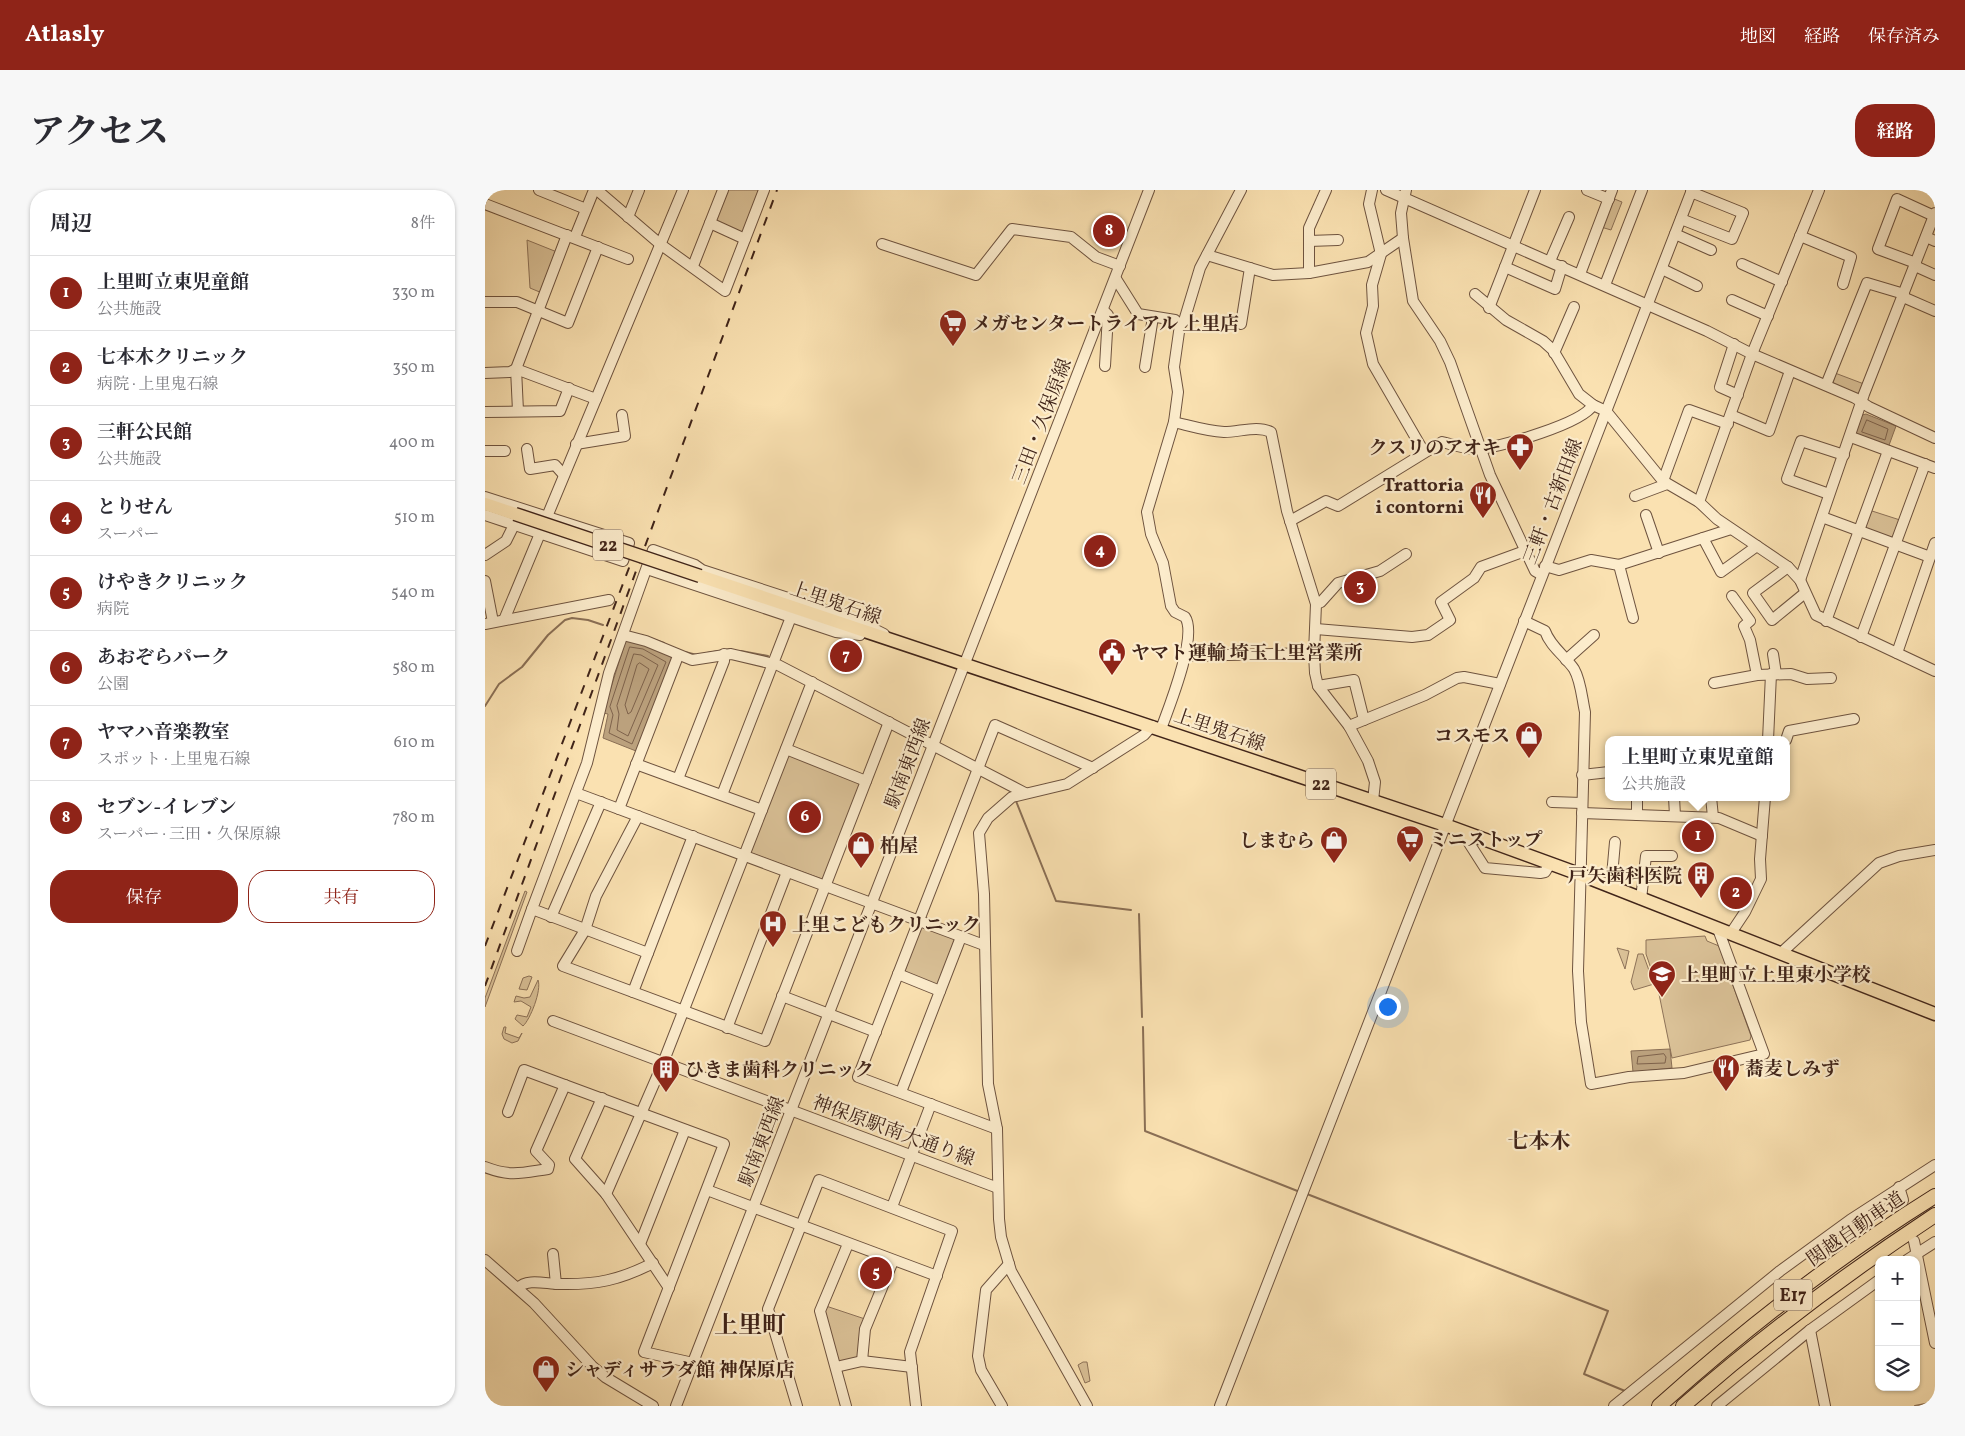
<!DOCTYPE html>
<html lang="ja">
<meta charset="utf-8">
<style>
body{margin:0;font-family:Vollkorn,"Noto Serif JP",serif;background:#f7f7f7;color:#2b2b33}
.controls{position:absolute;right:15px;bottom:15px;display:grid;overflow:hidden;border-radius:10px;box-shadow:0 1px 4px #0004}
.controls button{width:45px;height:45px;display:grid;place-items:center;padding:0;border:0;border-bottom:1px solid #e1e1e2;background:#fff;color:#2b2b33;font:25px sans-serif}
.you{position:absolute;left:902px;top:816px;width:18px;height:18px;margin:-12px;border:4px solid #fff;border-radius:50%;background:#1a73e8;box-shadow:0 0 0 8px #1a73e833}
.badge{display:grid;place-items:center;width:32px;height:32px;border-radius:50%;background:#8f2418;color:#fff;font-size:16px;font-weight:700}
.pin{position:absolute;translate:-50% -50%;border:2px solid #fff;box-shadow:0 1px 5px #0006}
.popup{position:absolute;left:1120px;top:546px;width:185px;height:65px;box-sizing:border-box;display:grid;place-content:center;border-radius:10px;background:#fff;filter:drop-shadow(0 1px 4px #0005);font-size:16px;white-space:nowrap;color:#7c7c81}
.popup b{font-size:19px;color:#2b2b33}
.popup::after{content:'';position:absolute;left:50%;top:100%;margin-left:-10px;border:10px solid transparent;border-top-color:#fff}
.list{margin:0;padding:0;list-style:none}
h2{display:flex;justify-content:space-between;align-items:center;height:65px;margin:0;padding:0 20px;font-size:21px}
h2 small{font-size:16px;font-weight:400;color:#7c7c81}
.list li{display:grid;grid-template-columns:32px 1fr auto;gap:15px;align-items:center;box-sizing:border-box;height:75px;padding:0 20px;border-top:1px solid #e1e1e2}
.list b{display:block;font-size:19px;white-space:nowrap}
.list p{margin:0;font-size:16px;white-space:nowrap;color:#7c7c81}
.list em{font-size:16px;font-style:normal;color:#7c7c81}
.actions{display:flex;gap:10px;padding:15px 20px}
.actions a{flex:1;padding:11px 0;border:1px solid #8f2418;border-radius:20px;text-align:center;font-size:18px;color:#8f2418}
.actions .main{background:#8f2418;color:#fff}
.icon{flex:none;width:28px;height:28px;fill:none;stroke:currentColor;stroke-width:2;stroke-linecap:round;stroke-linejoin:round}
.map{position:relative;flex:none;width:1450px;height:1216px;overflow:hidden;border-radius:20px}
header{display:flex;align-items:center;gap:30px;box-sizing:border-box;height:70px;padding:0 25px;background:#8f2418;color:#fff}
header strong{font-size:24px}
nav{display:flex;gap:28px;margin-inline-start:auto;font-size:18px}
.intro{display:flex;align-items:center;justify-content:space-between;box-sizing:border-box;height:120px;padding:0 30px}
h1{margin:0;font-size:35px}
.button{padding:12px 22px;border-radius:20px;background:#8f2418;color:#fff;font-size:18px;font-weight:700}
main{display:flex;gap:30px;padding:0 30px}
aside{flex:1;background:#fff;border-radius:20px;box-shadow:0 1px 4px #0004}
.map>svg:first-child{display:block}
</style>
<header>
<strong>Atlasly</strong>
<nav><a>地図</a><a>経路</a><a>保存済み</a></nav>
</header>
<div class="intro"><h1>アクセス</h1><a class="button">経路</a></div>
<main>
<aside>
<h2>周辺<small>8件</small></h2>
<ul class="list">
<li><span class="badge">1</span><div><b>上里町立東児童館</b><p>公共施設</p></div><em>330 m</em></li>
<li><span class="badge">2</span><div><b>七本木クリニック</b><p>病院 · 上里鬼石線</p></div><em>350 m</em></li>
<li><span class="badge">3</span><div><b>三軒公民館</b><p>公共施設</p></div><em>400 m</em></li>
<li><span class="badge">4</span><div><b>とりせん</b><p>スーパー</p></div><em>510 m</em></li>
<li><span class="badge">5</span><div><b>けやきクリニック</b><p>病院</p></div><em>540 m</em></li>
<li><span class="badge">6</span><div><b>あおぞらパーク</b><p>公園</p></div><em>580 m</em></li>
<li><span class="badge">7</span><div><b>ヤマハ音楽教室</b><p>スポット · 上里鬼石線</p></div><em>610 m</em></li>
<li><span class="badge">8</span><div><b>セブン-イレブン</b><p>スーパー · 三田・久保原線</p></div><em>780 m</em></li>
</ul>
<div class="actions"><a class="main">保存</a><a>共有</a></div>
</aside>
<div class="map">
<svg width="1450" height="1216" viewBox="0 0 1450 1216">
<rect width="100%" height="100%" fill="#fae1b1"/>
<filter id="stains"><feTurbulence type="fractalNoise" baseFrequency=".004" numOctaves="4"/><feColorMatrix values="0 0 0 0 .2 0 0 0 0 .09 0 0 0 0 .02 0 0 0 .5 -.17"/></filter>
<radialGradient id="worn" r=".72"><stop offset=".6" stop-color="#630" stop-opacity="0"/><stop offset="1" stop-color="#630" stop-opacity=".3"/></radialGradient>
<g fill="#dac197" stroke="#8d7258">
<path d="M242,0H276L260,43L256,45L229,30Z"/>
<path d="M1127,8L1137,12L1126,40L1116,37Z"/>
<path d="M42,50L72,62L57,103L45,98Z"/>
<path d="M1350,183L1379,194L1376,202L1371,204L1348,194Z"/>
<path d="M1384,320L1415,330L1409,346L1405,348L1380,339Z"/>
<path d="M305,564L375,592L376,595L340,688L337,689L266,663L265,660L302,566Z"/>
<path d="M40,701L42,702L0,817V808Z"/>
<path d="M437,735L470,748L471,751L454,795L451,796L419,784L434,737Z"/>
<path d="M1220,746L1222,751L1234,756L1266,846L1265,850L1187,868L1173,799L1161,764V750Z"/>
<path d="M1132,758L1144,761L1140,779Z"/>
<path d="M1153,764H1158L1169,794L1149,800L1146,792Z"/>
<path d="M44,786L47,787L42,800L34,799L38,788Z"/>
<path d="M53,790C57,800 45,830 38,836L30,829L32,825L42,827L46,817L36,811L29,812L31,806L39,808L45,807Z"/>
<path d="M19,837H21L20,843L34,848L37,843L33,851L27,853L19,849L17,844Z"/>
<path d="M341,1116L380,1129L375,1169L352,1173L338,1122Z"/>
<path d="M598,1172H602L605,1191L600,1193L593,1175Z"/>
</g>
<g fill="#bba17d" stroke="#8a6f55">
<path d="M1381,224L1411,236L1403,258L1373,246L1371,242L1377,225Z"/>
<path d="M142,451L160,454L186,467L187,470L151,561L118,548L123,524L118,523L140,453Z"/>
<path d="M1185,859L1187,878L1148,882L1146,861Z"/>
</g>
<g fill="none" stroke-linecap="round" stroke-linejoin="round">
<g stroke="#7e624b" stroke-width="1">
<path d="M1382,230L1403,239L1400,250L1377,242Z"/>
<path d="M145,457L158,459L181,472L147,554L124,543L128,525L125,517Z"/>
<path d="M149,464L156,465L173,475L143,546L132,540L134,524L132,516Z"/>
<path d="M155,473L164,479L146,522L143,524L140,515L152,475Z"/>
<path d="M1179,864L1181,867L1180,873L1152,874L1153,867Z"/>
</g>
<g stroke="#8a6f55" stroke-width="2">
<path d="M156,445L179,453"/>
<path d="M256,461L283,466"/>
<path d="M200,462L212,465"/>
<path d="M222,463L246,459"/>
<path d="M0,516L14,494L37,477L63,445L80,430L87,428L103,430L118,435"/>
<path d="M531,611L571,711L646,720"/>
<path d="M654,724L657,827"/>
<path d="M658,837L660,941L815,1002"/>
<path d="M822,1004L1123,1121L1099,1184L1140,1201"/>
<path d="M1430,1216L1450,1212"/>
</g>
<g stroke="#6e533f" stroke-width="12">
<g id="minor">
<path d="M54,0L101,19"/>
<path d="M112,0L175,54L240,101L279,0"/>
<path d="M887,0L884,14L896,64L887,95L888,116L881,143L888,174L939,262"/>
<path d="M901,0L1222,141L1267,164L1370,208L1384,217L1450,248"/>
<path d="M921,0L916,23L918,48L928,111L955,151L965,172L1005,285L1050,381L1057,385"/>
<path d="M1102,0L1124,9"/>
<path d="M0,14L143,69"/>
<path d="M143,27L154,0"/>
<path d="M1196,29L1247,49L1258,23L1206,2"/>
<path d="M225,33L260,49"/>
<path d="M1190,44L1226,60"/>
<path d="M1315,46L1366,67L1358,94"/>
<path d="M90,47L109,0"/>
<path d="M1441,47L1450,51"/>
<path d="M824,51L853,50"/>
<path d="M397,54L491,85L527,39L586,47L611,67L635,76"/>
<path d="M722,65L788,85L824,83L883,72L918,48"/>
<path d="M1065,71L1084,27"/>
<path d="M1431,73L1393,59L1412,9L1449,26"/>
<path d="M1257,74L1297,92"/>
<path d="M208,76L238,0"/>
<path d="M1430,76L1450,85"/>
<path d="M1020,77L1070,99L1077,76"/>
<path d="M1177,79L1212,96"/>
<path d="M824,83V38L841,0"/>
<path d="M1095,84L1127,0"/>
<path d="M631,89L653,124L690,130L695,135"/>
<path d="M1120,95L1157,0"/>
<path d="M990,104L1021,130L1058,151L1068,160L1094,204L1108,215L1121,221L1178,291L1214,312L1232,329L1303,377L1315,390L1331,425L1450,481"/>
<path d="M1418,107L1450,121"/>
<path d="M1247,110L1283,126"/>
<path d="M0,112H32L83,133L113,57"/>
<path d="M1004,118L1050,0"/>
<path d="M618,120L623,125L620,176"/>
<path d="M756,134L765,78"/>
<path d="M1249,154L1235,197L1253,205"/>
<path d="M1069,163L1089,117"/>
<path d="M660,177L668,127"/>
<path d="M0,183L25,182L31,179L111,209"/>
<path d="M1341,195L1382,93L1419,104"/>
<path d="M33,221L31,179L82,45"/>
<path d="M0,222L75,221L84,198"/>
<path d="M1246,225L1284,241L1305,181"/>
<path d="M689,232C706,236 722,241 739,242C755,242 772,235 786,242L802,321L831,414L829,463L830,483L833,496L864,536L883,571L890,592L888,611"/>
<path d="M1366,247L1450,278"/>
<path d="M91,254L140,246L137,225"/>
<path d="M42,259L45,279L70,275L78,284"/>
<path d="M0,261H20"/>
<path d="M1178,291L1204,220L1243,234"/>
<path d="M1344,304L1302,289L1316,251L1359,265"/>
<path d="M1150,306L1182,294"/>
<path d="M0,307L144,353L138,371L0,325"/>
<path d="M1214,312L1267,164L1334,0"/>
<path d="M1161,325L1174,363"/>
<path d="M1337,327L1445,367"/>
<path d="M805,331L841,311L853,316L957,252C969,255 983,260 995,259C1017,256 1097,234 1108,215"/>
<path d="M1218,348L1236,382L1272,356"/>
<path d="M0,365L21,351L31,331"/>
<path d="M1134,375L1148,428"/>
<path d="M1060,376L1074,380L1106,370L1134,375L1246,339"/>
<path d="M1303,377L1268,403L1287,430L1320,403"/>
<path d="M162,379L351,442L375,445"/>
<path d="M1315,390L1379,204L1450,23"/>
<path d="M0,391L8,432"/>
<path d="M1247,406L1265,431L1259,436L1265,450L1272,485"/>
<path d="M831,414L836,412L853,393L895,381L921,364"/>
<path d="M19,430L198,0"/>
<path d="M1039,431L1060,441C1065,456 1080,466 1089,479C1096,491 1097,509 1100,522L1093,781L1096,832L1106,894L1144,887L1199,883L1279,864L1233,739"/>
<path d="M1341,431L1403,261"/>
<path d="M0,434L124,410"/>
<path d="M831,439L927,447L943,445L965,430L956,412L989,388L996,377L1040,361"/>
<path d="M138,445L161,451L207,470L246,464L293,475L540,603"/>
<path d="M1376,447L1440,274"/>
<path d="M1412,463L1450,353"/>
<path d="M1288,464L1291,484"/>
<path d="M700,466L829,463"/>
<path d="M1081,470L1109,445"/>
<path d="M1229,493L1272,485L1306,484L1322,489L1346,488"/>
<path d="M833,496L869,490L879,530"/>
<path d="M864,536L940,505L972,488L979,487L1015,494"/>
<path d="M676,539C684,517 713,446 700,427L690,422L686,416L678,373L666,344L662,322L689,232L693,202L689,177L695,135L699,131L715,78L756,0"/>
<path d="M1283,550L1286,484"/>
<path d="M1301,550L1304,541L1369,529"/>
<path d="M301,559L381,591"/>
<path d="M151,574L277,620"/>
<path d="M1097,585L1124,582"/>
<path d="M193,589L239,471V464"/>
<path d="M91,603L499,755"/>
<path d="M237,605L306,427"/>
<path d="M1189,607L1190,626"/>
<path d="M1226,607L1228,627"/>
<path d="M1067,612L1097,613"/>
<path d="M134,619L193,466"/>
<path d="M1097,623L1234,628L1277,646"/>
<path d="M1152,625V610"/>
<path d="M153,626L111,706L100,740L78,776L280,851L404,532"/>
<path d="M977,642L1000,678L1055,683L1060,682L1065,674"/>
<path d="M1126,697L1130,652"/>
<path d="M1156,709L1161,666H1187"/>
<path d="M66,727L116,612"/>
<path d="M1246,743L1260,722L1276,689L1275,669L1280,607"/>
<path d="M32,761L47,719"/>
<path d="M163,763L47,719L102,573L124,483L168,360L210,375L217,380L371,430L399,444"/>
<path d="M1296,763L1394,673L1414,666L1450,660"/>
<path d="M413,784L455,801"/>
<path d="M148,802L208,646"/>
<path d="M297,806L391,842"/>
<path d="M68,831L513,998"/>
<path d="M242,838L302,682"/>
<path d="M416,902L476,747"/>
<path d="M117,908L90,969L121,1004L184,1098"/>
<path d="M23,922L39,880L239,954L159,1162L208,1173"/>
<path d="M512,939L373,887L510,535L608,578"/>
<path d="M0,977C26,987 36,983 63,979L64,975L51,961L80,895"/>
<path d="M1414,997L1418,1010"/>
<path d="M222,1000L452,1086"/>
<path d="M121,1004L178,873L327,492"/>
<path d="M407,1017L446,914"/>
<path d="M1429,1051L1450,1153"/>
<path d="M155,1054L200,940"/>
<path d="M68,1064L71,1094"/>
<path d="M0,1070L49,1113L107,1176L120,1187L168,1216"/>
<path d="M1422,1070L1450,1052"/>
<path d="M33,1098C42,1088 61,1094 74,1094C111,1095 135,1090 168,1073"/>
<path d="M1325,1140L1340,1216"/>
<path d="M377,1171L380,1139L408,1071"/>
<path d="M351,1177L377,1171L427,1177"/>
<path d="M191,1216L664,0"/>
<path d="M312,1216L283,1119L334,990L467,1041L425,1162L431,1216"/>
<path d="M361,1216L335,1121L363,1054"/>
<path d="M517,1216L496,1180L493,1166L501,1100L524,1074"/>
<path d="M602,1216L526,1081L516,1047L514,1029L512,939L503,894L499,704L494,643L503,628L527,607L582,594L659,545L667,536"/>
<path d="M735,1216L1207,0"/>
<path d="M1129,1216L1295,1081L1365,1030L1450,975"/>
<path d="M1232,1216L1325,1140L1394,1090"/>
</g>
</g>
<g stroke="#402419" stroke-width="15">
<g id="major">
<path d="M0,314L30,324"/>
<path d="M215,386L960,635L1094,684L1450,824"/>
</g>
</g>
<g stroke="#402419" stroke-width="16">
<g id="highway">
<path d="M1174,1216C1260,1139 1352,1067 1450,1006"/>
<path d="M1198,1216C1278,1146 1362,1083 1450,1025"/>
</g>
</g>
<use href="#minor" stroke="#fceccc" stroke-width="10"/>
<use href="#major" stroke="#fae1b1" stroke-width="12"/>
<use href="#highway" stroke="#fae1b1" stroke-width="14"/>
<g stroke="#402419" stroke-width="2" stroke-dasharray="9 9" stroke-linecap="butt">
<path d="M0,756L147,370"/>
<path d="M0,796L159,359L292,0"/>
</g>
<g stroke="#402419" stroke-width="15" stroke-linecap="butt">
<path id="major-bridge" d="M30,324L215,386"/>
</g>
<use href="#major-bridge" stroke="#fae1b1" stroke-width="12"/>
</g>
<defs>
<g id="supermarket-pin" transform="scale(1.4375)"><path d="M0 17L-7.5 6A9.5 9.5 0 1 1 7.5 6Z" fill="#8f2418" stroke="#fceccc"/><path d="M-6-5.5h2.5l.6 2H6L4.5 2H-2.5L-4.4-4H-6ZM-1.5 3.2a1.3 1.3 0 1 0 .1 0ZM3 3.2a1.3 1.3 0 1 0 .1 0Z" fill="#fff"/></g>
<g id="pharmacy-pin" transform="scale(1.4375)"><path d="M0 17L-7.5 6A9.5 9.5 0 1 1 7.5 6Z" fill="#8f2418" stroke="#fceccc"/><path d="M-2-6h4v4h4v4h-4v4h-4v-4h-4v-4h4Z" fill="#fff"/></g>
<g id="restaurant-pin" transform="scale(1.4375)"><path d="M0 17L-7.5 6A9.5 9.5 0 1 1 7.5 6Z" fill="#8f2418" stroke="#fceccc"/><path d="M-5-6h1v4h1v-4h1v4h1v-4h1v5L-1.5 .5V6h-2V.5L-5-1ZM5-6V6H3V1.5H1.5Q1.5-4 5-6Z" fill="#fff"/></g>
<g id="civic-pin" transform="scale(1.4375)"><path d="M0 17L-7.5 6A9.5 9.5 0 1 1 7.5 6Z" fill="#8f2418" stroke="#fceccc"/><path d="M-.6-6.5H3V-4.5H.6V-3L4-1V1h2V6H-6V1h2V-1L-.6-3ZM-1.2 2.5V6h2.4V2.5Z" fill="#fff"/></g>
<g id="shop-pin" transform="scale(1.4375)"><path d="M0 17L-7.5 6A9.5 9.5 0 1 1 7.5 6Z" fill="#8f2418" stroke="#fceccc"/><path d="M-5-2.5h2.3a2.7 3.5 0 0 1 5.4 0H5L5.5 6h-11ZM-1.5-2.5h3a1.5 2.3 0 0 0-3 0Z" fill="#fff"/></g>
<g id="building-pin" transform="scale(1.4375)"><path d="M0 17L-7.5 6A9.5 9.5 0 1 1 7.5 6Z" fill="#8f2418" stroke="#fceccc"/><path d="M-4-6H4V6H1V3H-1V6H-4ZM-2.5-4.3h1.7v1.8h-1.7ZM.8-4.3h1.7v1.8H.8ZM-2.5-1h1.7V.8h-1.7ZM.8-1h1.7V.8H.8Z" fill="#fff"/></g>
<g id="hospital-pin" transform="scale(1.4375)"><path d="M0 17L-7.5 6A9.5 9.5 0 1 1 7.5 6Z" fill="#8f2418" stroke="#fceccc"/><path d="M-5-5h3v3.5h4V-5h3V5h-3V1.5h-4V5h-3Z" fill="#fff"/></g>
<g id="school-pin" transform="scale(1.4375)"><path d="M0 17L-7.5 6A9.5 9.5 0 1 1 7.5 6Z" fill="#8f2418" stroke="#fceccc"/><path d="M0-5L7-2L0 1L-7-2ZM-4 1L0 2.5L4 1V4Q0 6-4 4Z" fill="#fff"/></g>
</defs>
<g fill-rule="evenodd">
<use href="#supermarket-pin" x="468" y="133"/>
<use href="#pharmacy-pin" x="1035" y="257"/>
<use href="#restaurant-pin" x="998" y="305"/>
<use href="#civic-pin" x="627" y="462"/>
<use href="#shop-pin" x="1044" y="545"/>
<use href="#supermarket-pin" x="925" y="649"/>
<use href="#shop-pin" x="849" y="650"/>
<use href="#shop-pin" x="376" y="655"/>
<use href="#building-pin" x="1216" y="685"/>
<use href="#hospital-pin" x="288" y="734"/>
<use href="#school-pin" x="1177" y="784"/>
<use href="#restaurant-pin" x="1241" y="878"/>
<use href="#building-pin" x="181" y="879"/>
<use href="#shop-pin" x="61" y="1179"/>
</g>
<g text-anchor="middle" stroke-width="4.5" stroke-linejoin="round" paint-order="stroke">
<g fill="#fceccc" stroke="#78604f" stroke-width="1">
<rect x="108" y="339.5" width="30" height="31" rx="4"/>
<rect x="821" y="578.5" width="30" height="31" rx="4"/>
<rect x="1289" y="1089.5" width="38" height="31" rx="4"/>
</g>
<g font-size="18" font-weight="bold" fill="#402419">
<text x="123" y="361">22</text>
<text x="836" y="600">22</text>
<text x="1308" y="1111">E17</text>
</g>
<g font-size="19" font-weight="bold" fill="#402419" stroke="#fceccc" text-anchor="start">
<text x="487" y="140">メガセンタートライアル 上里店</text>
<text x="1016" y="264" text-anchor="end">クスリのアオキ</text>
<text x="979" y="301" text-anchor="end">Trattoria<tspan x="979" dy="22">i contorni</tspan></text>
<text x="646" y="469">ヤマト運輸 埼玉上里営業所</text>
<text x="1025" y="552" text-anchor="end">コスモス</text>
<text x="944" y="656">ミニストップ</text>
<text x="830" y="657" text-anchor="end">しまむら</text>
<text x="395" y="662">柏屋</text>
<text x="1197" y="692" text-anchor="end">戸矢歯科医院</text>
<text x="307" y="741">上里こどもクリニック</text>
<text x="1196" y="791">上里町立上里東小学校</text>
<text x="1260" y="885">蕎麦しみず</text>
<text x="200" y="886">ひきま歯科クリニック</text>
<text x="80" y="1186">シャディサラダ館 神保原店</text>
</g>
<g font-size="19" fill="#402419" stroke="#fceccc">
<text transform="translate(556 231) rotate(-69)" y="7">三田・久保原線</text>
<text transform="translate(1067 311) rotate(-69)" y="7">三軒・古新田線</text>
<text transform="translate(351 412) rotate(19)" y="7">上里鬼石線</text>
<text transform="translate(735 539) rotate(19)" y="7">上里鬼石線</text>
<text transform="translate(422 573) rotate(-69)" y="7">駅南東西線</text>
<text transform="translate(409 940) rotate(20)" y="7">神保原駅南大通り線</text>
<text transform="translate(276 951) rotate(-69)" y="7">駅南東西線</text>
<text transform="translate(1370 1038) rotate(-35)" y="7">関越自動車道</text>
</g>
<g font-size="21" font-weight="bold" fill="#402419" stroke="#fceccc">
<text x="1054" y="958">七本木</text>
</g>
<g font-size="24" font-weight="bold" fill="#402419" stroke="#fceccc">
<text x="265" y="1143">上里町</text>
</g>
</g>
<rect width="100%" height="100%" filter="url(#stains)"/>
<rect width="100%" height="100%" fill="url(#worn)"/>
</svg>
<div class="controls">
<button>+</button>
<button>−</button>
<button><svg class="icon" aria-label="layers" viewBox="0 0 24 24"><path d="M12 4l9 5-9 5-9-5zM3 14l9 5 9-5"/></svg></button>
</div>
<div class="you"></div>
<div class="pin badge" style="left:1213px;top:646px">1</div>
<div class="popup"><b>上里町立東児童館</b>公共施設</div>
<div class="pin badge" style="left:1251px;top:703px">2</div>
<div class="pin badge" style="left:875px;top:397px">3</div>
<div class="pin badge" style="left:615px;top:361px">4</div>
<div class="pin badge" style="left:391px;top:1083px">5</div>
<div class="pin badge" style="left:320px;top:627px">6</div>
<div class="pin badge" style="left:361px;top:466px">7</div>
<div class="pin badge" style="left:624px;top:41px">8</div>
</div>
</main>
